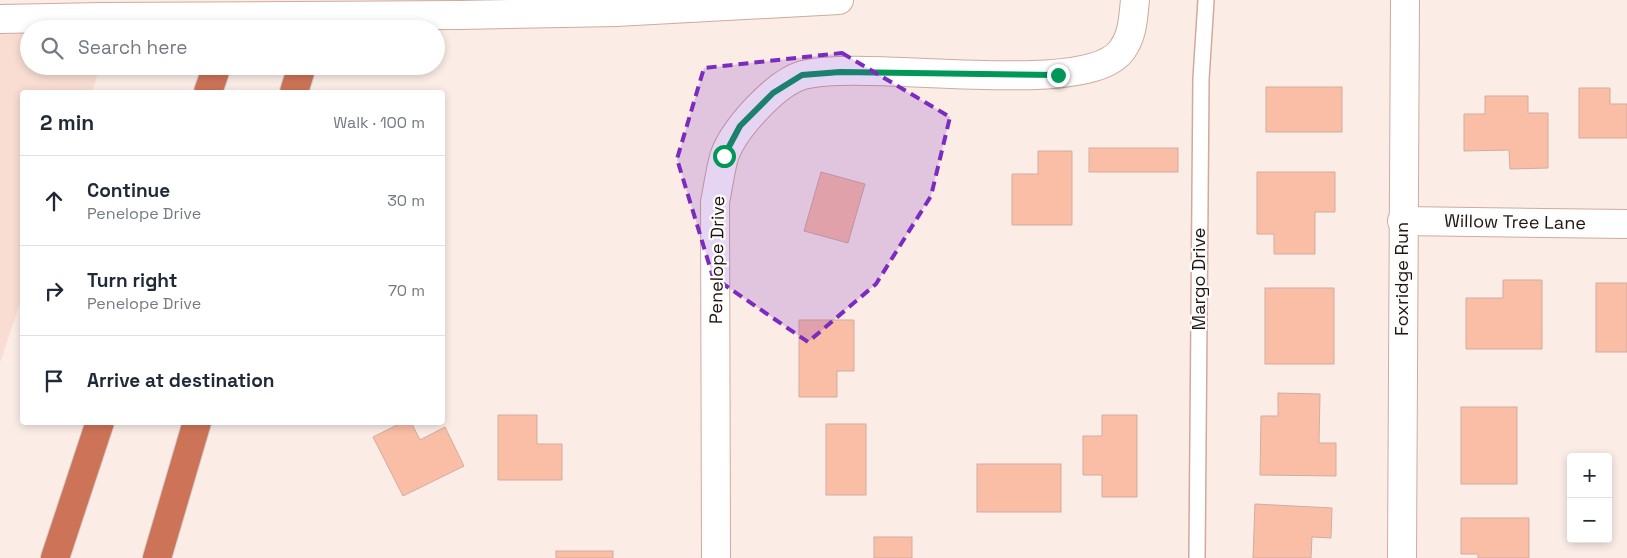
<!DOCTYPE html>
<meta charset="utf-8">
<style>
body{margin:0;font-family:"Space Grotesk",sans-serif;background:#f6f6f7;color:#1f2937}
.controls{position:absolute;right:15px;bottom:15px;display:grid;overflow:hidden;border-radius:5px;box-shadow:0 2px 8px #0003}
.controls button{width:45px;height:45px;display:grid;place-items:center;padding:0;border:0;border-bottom:1px solid #e0e1e3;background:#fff;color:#1f2937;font:25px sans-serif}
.stop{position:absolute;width:15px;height:15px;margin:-11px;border:4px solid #009759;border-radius:50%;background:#fff}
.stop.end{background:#009759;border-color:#fff;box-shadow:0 1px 5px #0008}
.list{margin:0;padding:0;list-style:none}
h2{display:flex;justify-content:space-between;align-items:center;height:65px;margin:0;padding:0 20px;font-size:21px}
h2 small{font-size:16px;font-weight:400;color:#747a83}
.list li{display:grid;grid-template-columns:32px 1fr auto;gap:15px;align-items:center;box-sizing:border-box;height:90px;padding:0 20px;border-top:1px solid #e0e1e3}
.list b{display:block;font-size:19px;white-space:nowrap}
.list p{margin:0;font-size:16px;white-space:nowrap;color:#747a83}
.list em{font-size:16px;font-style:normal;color:#747a83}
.icon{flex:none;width:28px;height:28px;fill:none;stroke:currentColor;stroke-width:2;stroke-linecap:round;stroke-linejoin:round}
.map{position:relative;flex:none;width:1627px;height:558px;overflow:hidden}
.search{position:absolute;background:#fff;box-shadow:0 2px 8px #0003;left:20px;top:20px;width:425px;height:55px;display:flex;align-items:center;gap:12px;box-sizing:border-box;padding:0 18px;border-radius:28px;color:#747a83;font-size:19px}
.panel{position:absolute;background:#fff;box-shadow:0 2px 8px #0003;left:20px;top:90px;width:425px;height:335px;border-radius:5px}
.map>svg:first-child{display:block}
</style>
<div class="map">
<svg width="1627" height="558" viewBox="0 0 1627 558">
<rect width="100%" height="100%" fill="#fbece6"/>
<path fill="#f9ddd2" d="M29,33V66H100L92,92H22V297L0,363V34Z"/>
<g fill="#f9bea5" stroke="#d1ad9f">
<rect x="1266" y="87" width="76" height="45"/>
<path d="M1579,88H1610V104H1627V138H1579Z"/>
<path d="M1485,96H1528V113H1548V168L1510,169L1509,150L1464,151V114H1485Z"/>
<rect x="1089" y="148" width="89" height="24"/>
<path d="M1038,151H1072V225H1012V174H1038Z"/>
<path d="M821,172L865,184L848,243L804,231Z"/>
<path d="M1257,172H1335V212H1315V254H1274V234H1257Z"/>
<path d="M1503,280H1542V349H1466V298H1503Z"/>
<rect x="1596" y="283" width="31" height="69"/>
<rect x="1265" y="288" width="69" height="76"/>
<path d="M799,320H854V371H837V397H799Z"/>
<path d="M1278,393L1320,394L1319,443H1336V476L1260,475L1261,416H1278Z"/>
<rect x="1461" y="407" width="56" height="77"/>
<path d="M498,415H537V444H562V480H498Z"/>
<path d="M1102,415H1137V497H1102V475H1083V436H1102Z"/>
<path d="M403,422H411L420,440L445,427L464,466L403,496L373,437Z"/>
<rect x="826" y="424" width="40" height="71"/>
<rect x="977" y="464" width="84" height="48"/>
<path d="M1255,504L1332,508L1331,538L1312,537L1311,558H1253Z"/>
<path d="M1461,518H1529V558H1478V554H1461Z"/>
<rect x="874" y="537" width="38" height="21"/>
<rect x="556" y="551" width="57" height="7"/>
</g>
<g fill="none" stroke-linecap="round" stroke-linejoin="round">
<g stroke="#cfab9c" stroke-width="18">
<path id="service" d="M1197,558L1201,79L1206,0"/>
</g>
<g stroke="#cfab9c" stroke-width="30">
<g id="minor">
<path d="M1402,221L1627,224"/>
<path d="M716,558L715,202C718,187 720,172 724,157C733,130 775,83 803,75C868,58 1086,100 1122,50C1133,35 1133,18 1135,0"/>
<path d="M1402,558L1405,0"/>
</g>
</g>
<g stroke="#cfab9c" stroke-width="30">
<g id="tertiary">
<path d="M460,15L616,12L839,0"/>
<path d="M0,19L102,17"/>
</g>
</g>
<g stroke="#d2d0cf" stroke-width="30">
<g id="motorway">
<path d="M208,92L217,66"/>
<path d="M294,92L302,66"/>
<path d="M55,558L100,422"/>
<path d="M157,558L197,422"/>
</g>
</g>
<use href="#service" stroke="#fff" stroke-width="15"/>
<use href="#minor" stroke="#fff" stroke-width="28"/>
<use href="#tertiary" stroke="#fff" stroke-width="28"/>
<use href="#motorway" stroke="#cd7458" stroke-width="28"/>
<g stroke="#cfab9c" stroke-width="30" stroke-linecap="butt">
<path id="tertiary-bridge" d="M102,17L460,15"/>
</g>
<use href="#tertiary-bridge" stroke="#fff" stroke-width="28"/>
</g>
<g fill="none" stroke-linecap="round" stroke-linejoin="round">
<path stroke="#009759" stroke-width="6" d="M724,156L740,126L773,93L802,75L840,72L1058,75"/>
</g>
<path fill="#7b2cbf" fill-opacity="0.2" stroke="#7b2cbf" stroke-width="4" stroke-dasharray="10 6" stroke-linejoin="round" d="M842,53L950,117L931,196L876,284L808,342L713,277L677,159L704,68Z"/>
<g text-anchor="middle" stroke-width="4.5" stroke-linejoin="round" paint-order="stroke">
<g font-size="18" fill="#20140e" stroke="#fdfdfd">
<text transform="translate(1515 222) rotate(1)" y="6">Willow Tree Lane</text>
<text transform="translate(717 260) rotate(-89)" y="6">Penelope Drive</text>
<text transform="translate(1199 279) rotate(-90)" y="6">Margo Drive</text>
<text transform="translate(1402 279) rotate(-90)" y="6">Foxridge Run</text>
</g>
</g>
</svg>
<div class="controls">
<button>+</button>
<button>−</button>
</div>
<div class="stop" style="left:724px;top:156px"></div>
<div class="stop end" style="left:1058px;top:75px"></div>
<div class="search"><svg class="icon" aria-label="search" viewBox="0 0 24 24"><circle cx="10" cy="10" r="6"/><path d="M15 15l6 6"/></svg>Search here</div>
<section class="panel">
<h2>2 min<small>Walk · 100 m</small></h2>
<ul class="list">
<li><svg class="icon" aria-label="ahead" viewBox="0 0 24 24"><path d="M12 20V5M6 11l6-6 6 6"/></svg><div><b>Continue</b><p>Penelope Drive</p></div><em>30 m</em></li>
<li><svg class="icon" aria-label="right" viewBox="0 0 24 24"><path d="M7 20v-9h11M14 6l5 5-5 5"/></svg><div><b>Turn right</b><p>Penelope Drive</p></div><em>70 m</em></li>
<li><svg class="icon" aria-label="arrive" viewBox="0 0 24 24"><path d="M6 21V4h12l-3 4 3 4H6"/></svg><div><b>Arrive at destination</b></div></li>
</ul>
</section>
</div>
